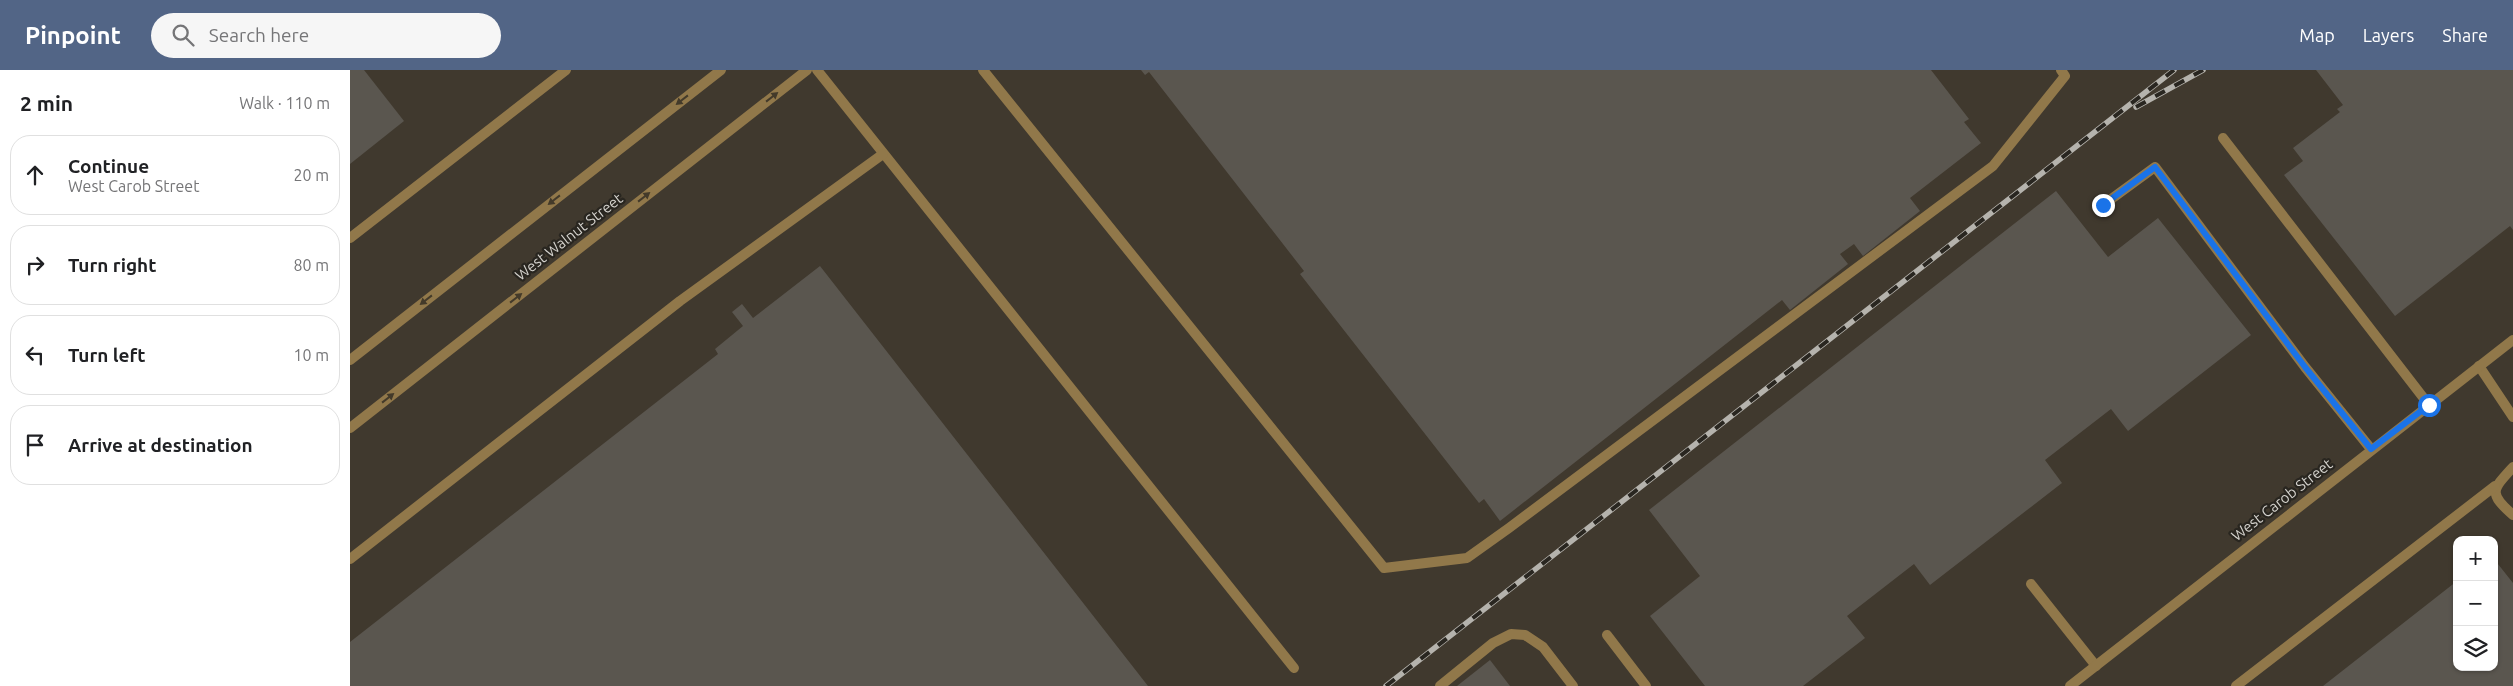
<!DOCTYPE html>
<meta charset="utf-8">
<style>
body{margin:0;font-family:Ubuntu,sans-serif;background:#f6f6f6;color:#202124}
.controls{position:absolute;right:15px;bottom:15px;display:grid;overflow:hidden;border-radius:10px;box-shadow:0 1px 4px #0004}
.controls button{width:45px;height:45px;display:grid;place-items:center;padding:0;border:0;border-bottom:1px solid #e0e0e0;background:#fff;color:#202124;font:25px sans-serif}
.stop{position:absolute;width:15px;height:15px;margin:-11px;border:4px solid #1a73e8;border-radius:50%;background:#fff}
.stop.end{background:#1a73e8;border-color:#fff;box-shadow:0 1px 5px #0008}
.list{margin:0;padding:0;list-style:none}
h2{display:flex;justify-content:space-between;align-items:center;height:65px;margin:0;padding:0 20px;font-size:21px}
h2 small{font-size:16px;font-weight:400;color:#757577}
.list li{display:grid;grid-template-columns:32px 1fr auto;gap:15px;align-items:center;box-sizing:border-box;height:80px;margin:0 10px 10px;padding:0 10px;border:1px solid #e0e0e0;border-radius:20px}
.list b{display:block;font-size:19px;white-space:nowrap}
.list p{margin:0;font-size:16px;white-space:nowrap;color:#757577}
.list em{font-size:16px;font-style:normal;color:#757577}
.icon{flex:none;width:28px;height:28px;fill:none;stroke:currentColor;stroke-width:2;stroke-linecap:round;stroke-linejoin:round}
.map{position:relative;flex:none;width:2163px;height:616px;overflow:hidden}
header{display:flex;align-items:center;gap:30px;box-sizing:border-box;height:70px;padding:0 25px;background:#526586;color:#fff}
header strong{font-size:24px}
nav{display:flex;gap:28px;margin-inline-start:auto;font-size:18px}
.search{width:350px;height:45px;background:#f6f6f6;display:flex;align-items:center;gap:12px;box-sizing:border-box;padding:0 18px;border-radius:28px;color:#757577;font-size:19px}
main{display:flex}
aside{flex:1;background:#fff}
.map>svg:first-child{display:block}
</style>
<header>
<strong>Pinpoint</strong>
<div class="search"><svg class="icon" aria-label="search" viewBox="0 0 24 24"><circle cx="10" cy="10" r="6"/><path d="M15 15l6 6"/></svg>Search here</div>
<nav><a>Map</a><a>Layers</a><a>Share</a></nav>
</header>
<main>
<aside>
<h2>2 min<small>Walk · 110 m</small></h2>
<ul class="list">
<li><svg class="icon" aria-label="ahead" viewBox="0 0 24 24"><path d="M12 20V5M6 11l6-6 6 6"/></svg><div><b>Continue</b><p>West Carob Street</p></div><em>20 m</em></li>
<li><svg class="icon" aria-label="right" viewBox="0 0 24 24"><path d="M7 20v-9h11M14 6l5 5-5 5"/></svg><div><b>Turn right</b></div><em>80 m</em></li>
<li><svg class="icon" aria-label="left" viewBox="0 0 24 24"><path d="M17 20v-9H6M10 6l-5 5 5 5"/></svg><div><b>Turn left</b></div><em>10 m</em></li>
<li><svg class="icon" aria-label="arrive" viewBox="0 0 24 24"><path d="M6 21V4h12l-3 4 3 4H6"/></svg><div><b>Arrive at destination</b></div></li>
</ul>
</aside>
<div class="map">
<svg width="2163" height="616" viewBox="0 0 2163 616">
<rect width="100%" height="100%" fill="#332f29"/>
<path fill="#40392e" fill-rule="evenodd" d="M0,0H2163V616H0ZM2107,470H2144V597H2107Z"/>
<g fill="#5a564f">
<path d="M0,0H14L54,51L0,94Z"/>
<path d="M791,0H1581L1619,49L1614,52L1631,73L1560,128L1570,141L1513,186L1504,174L1490,184L1498,194L1440,240L1432,230L1150,451L1134,429L1129,433L950,204L954,201L799,2L795,5Z"/>
<path d="M1966,0H2163V160L2160,156L2045,246L1934,105L1953,91L1943,78L1990,42L1987,39L1993,35Z"/>
<path d="M1706,121L1758,187L1808,148L1901,265L1778,361L1761,339L1695,390L1712,413L1580,515L1564,494L1497,546L1515,568L1453,616H1355L1300,546L1350,506L1299,440Z"/>
<path d="M470,196L798,616H0V572L368,284L365,279L393,256L382,242L392,234L403,248Z"/>
<path d="M2144,489L2163,513V616H1973L2107,511V597H2144Z"/>
<path d="M1140,590L1160,616H1107Z"/>
</g>
<g fill="none" stroke-linecap="round" stroke-linejoin="round">
<g stroke="#91784a" stroke-width="10">
<path d="M467,0L944,598"/>
<path d="M633,0L1034,498L1117,488L1159,458L1643,96L1715,6L1711,0"/>
<path d="M1873,68L2079,335"/>
<path d="M1753,135L1805,97L1955,297L2021,379"/>
<path d="M0,168L216,0"/>
<path d="M2129,296L2163,347"/>
<path d="M2163,397C2142,420 2138,423 2163,445"/>
<path d="M0,489L330,231L533,84"/>
<path d="M1681,514L1746,596"/>
<path d="M1257,565L1296,616"/>
<path d="M1090,616L1143,573L1161,564L1175,565L1193,577L1223,616"/>
<path d="M1886,616L2145,416"/>
</g>
<path stroke="#91784a" stroke-width="10" d="M1720,616L2163,270"/>
<g stroke="#91784a" stroke-width="10">
<path d="M0,290L371,0"/>
<path d="M0,358L457,0"/>
</g>
<g stroke="#b5b3ad" stroke-width="5.5">
<g id="rail">
<path d="M1786,37L1853,0"/>
<path d="M1036,616L1824,0"/>
</g>
</g>
<use href="#rail" stroke="#292620" stroke-width="4" stroke-dasharray="11" stroke-linecap="butt"/>
</g>
<defs><path id="oneway-solid" d="M-6-.8H1V-3.2L6.5 0L1 3.2V.8H-6Z" transform="scale(1.25)"/></defs>
<g fill="#433a2a">
<use href="#oneway-solid" transform="translate(422 27) rotate(-38)"/>
<use href="#oneway-solid" transform="translate(332 30) rotate(142)"/>
<use href="#oneway-solid" transform="translate(294 127) rotate(-38)"/>
<use href="#oneway-solid" transform="translate(204 130) rotate(142)"/>
<use href="#oneway-solid" transform="translate(166 228) rotate(-38)"/>
<use href="#oneway-solid" transform="translate(76 230) rotate(142)"/>
<use href="#oneway-solid" transform="translate(38 328) rotate(-38)"/>
</g>
<g fill="none" stroke-linecap="round" stroke-linejoin="round">
<path stroke="#1a73e8" stroke-width="6" d="M1753,135L1805,97L1955,297L2021,379L2079,335"/>
</g>
<g text-anchor="middle" stroke-width="4.5" stroke-linejoin="round" paint-order="stroke">
<g font-size="15" fill="#d4d2cd" stroke="#292620">
<text transform="translate(219 167) rotate(-38)" y="5">West Walnut Street</text>
<text transform="translate(1932 430) rotate(-38)" y="5">West Carob Street</text>
</g>
</g>
</svg>
<div class="controls">
<button>+</button>
<button>−</button>
<button><svg class="icon" aria-label="layers" viewBox="0 0 24 24"><path d="M12 4l9 5-9 5-9-5zM3 14l9 5 9-5"/></svg></button>
</div>
<div class="stop" style="left:2079px;top:335px"></div>
<div class="stop end" style="left:1753px;top:135px"></div>
</div>
</main>
